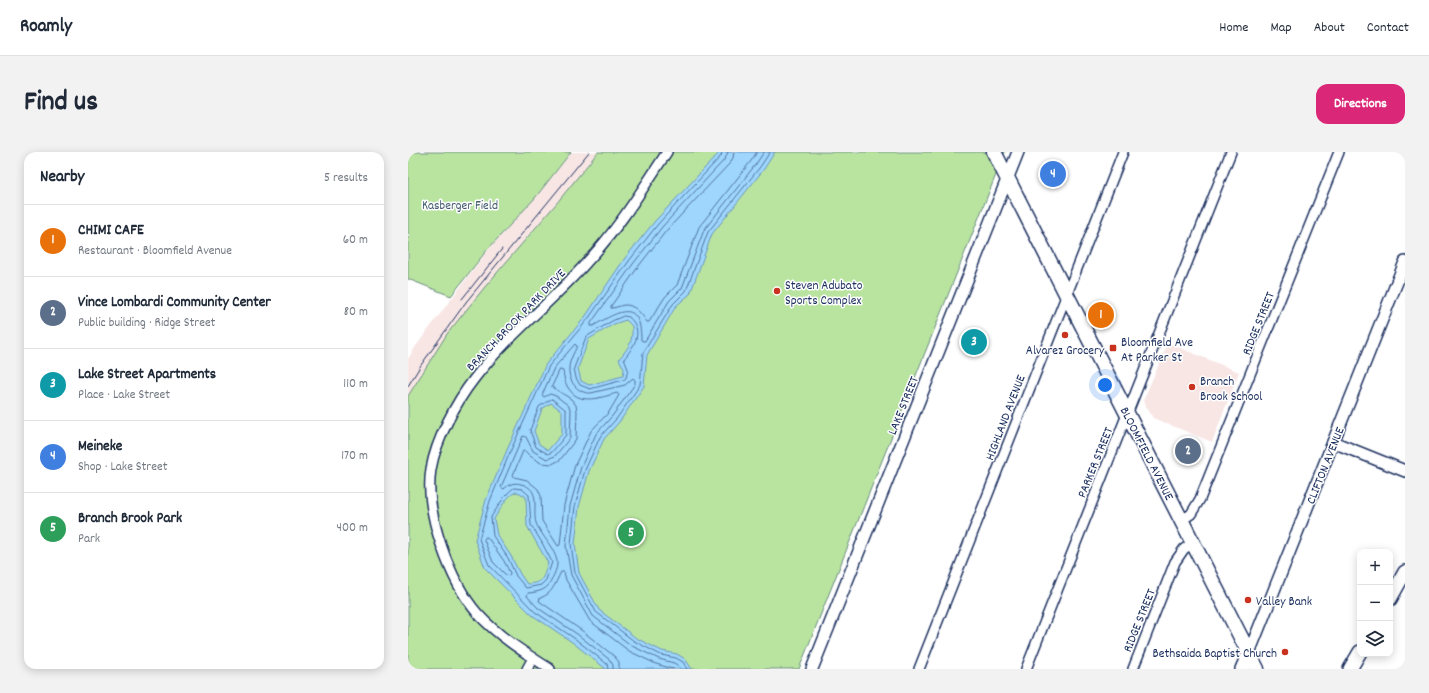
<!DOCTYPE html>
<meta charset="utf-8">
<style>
body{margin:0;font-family:Dekko,sans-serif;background:#f2f2f3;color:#1f2937}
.controls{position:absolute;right:12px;bottom:12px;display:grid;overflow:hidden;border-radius:8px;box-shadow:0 2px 10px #0003}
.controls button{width:36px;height:36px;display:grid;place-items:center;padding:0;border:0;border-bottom:1px solid #e0e1e3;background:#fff;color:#1f2937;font:20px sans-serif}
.you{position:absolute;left:697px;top:233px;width:14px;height:14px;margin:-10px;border:3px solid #fff;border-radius:50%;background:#1a73e8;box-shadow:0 0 0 6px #1a73e833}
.badge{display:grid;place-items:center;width:26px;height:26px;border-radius:50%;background:#db2777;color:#fff;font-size:13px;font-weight:700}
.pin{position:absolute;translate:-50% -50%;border:2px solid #fff;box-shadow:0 1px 4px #0006}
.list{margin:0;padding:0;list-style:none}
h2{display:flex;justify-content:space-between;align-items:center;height:52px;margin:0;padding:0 16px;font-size:17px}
h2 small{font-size:13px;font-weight:400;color:#747a83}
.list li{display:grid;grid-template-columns:26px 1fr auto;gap:12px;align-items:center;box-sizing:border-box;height:72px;padding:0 16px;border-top:1px solid #e0e1e3}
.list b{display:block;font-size:15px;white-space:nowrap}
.list p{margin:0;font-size:13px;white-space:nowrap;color:#747a83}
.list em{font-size:13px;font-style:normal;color:#747a83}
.icon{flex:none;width:22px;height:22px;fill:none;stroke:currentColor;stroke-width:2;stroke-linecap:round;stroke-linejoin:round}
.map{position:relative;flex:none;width:997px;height:517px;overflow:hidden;border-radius:12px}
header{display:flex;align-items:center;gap:24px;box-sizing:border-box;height:56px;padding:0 20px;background:#fff;border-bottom:1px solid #e0e1e3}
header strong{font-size:19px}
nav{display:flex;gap:22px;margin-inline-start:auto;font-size:14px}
.intro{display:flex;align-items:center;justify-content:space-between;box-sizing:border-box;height:96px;padding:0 24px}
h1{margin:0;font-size:28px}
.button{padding:10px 18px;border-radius:12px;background:#db2777;color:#fff;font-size:14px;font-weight:700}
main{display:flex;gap:24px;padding:0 24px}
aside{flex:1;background:#fff;border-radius:12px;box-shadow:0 2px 10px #0003}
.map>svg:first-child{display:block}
</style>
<header>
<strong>Roamly</strong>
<nav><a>Home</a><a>Map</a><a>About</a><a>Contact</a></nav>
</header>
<div class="intro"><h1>Find us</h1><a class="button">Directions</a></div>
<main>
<aside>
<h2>Nearby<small>5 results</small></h2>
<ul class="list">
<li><span class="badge" style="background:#e8710a">1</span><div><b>CHIMI CAFE</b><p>Restaurant · Bloomfield Avenue</p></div><em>60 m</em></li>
<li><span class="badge" style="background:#5c6f8a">2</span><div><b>Vince Lombardi Community Center</b><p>Public building · Ridge Street</p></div><em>80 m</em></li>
<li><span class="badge" style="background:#0f9aa8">3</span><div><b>Lake Street Apartments</b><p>Place · Lake Street</p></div><em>110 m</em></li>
<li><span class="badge" style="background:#3f7fe0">4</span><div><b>Meineke</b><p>Shop · Lake Street</p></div><em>170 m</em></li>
<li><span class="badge" style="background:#2e9e5b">5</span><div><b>Branch Brook Park</b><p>Park</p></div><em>400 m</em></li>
</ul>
</aside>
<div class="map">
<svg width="997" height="517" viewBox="0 0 997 517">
<rect width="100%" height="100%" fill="#fff"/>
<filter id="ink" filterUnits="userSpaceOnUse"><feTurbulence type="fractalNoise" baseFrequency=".025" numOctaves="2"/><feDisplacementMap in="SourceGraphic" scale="8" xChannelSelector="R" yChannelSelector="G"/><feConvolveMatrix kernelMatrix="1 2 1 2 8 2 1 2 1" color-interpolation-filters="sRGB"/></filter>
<g filter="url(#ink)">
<g fill="#f8e6e5">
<path d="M164,0H190L148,52L76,136L0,244V207L8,194L80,98L128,45Z"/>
<path d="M760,191L831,220L804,290L745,266L735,249Z"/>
</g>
<g fill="#b9e4a0" stroke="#6a8a7f">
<path d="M0,0H163L127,46L79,98L43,144L0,127V87L2,83L0,81Z"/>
<path d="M190,0H597L391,517H0V244L39,182L76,136L148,52Z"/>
</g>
<path fill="#9ed6fe" stroke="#6a93be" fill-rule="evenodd" d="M312,0H367L356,17L304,82L282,142L268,154L239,203L236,234L212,269L196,287L181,319L171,355L167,392L171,421L191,458L228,486L254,499L269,502L277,507L284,517H198L164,490L124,463L77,416L67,388L78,348L99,298L138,212L177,165L217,106L247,69ZM218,168L224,174C225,190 221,195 211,207L216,217L215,224L181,233L173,229L170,216L181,187L206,172ZM143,251L154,259V282L140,298L131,292L126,279L134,257ZM108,340L112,341L118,345L119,374L140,411C135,425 136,431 119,432L112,422L103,404L89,383L86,367C92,358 98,344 108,340Z"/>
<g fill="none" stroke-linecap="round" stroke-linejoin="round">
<g stroke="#4f729e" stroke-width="1">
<path d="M320,0L317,7L254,75L225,112L183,171V174H185C209,160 233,145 233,188L235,189H237L261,149L274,136L296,78L348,12L356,0"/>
<path d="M326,0L325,6L322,11L258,79L230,115L203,154V156C207,156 211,154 216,153C226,152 234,162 239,170H241L257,145L269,133L291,75L343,9L349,0"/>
<path d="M216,164L221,165C236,179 227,193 216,207L220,217L218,226L215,228L182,237L172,233L168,226L166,216L178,185L204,169Z"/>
<path d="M152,218L155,219C156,225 157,232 161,237C172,254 194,245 209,241L211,243L201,260L183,279L167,313L156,353L152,393L150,394L134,369L133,344L130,337L119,328L106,325L105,323L115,299H117L122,304L133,311L144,312L152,308L168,287L169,260L168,253L163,247L144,235Z"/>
<path d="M144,247L158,258V283L144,300L140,302L128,295L122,278L131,255Z"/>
<path d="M106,336L114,337L121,343L123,373L133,389L144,410L138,428L133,433L118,436L108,424L100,406L85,384L83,365L97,344L102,339Z"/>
<path d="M78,385L80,386L96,409L102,421L101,424L98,423L85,410L76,388Z"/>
<path d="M200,517L199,512L166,486L127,460L81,413L71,387L82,349L102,300L141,214L180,167L221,109L250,72L313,4L314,0"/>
<path d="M205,517V513L202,508L169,482L130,456L119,444L120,441C131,440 140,438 144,427C146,422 149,417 149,412C150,400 132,382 128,371C124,357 134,337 113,332C106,330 101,332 96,337L93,335L115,284L118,285L125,299L139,307L147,304L162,286L163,259L160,253L148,244L142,242L136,245L134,243L146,216L167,192L169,194C166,201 161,209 161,216C160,229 170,242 183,241L217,233L225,226L227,228V232L205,263L188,282L173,315L162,354L158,394L163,423L185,464L224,494L251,507L266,511L271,514L273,517"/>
<path d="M211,517V510L206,504L173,478L131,449L132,446C145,442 147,431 153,420H156L158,428L182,469L221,499L248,512L265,517"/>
<path d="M279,517L275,510L268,506L253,503L226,489L188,460L167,421L163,392L167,354L177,318L192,285L209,266L232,233L235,201L265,152L278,139L300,80L352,15L362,0"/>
</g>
<g stroke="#1b2f5e" stroke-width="12">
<g id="minor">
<path d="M774,368L783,362L792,347L931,0"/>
<path d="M119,517L125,506"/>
<path d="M142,517C117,501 90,484 70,462C42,430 16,360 23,317C28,288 48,250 66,227C99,184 143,151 179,110C210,77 234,38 259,0"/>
<path d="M511,517L715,0"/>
<path d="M618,517L823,0"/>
<path d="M725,517L767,410L776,397L786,390"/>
</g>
</g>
<g stroke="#1b2f5e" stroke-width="14">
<g id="tertiary">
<path d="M925,290L997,319"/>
<path d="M841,501L997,110"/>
<path d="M404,517L610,0"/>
</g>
</g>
<g stroke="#1b2f5e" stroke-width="16">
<g id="secondary">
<path d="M982,447L997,420"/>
<path d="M834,517L841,501"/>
<path d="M942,517L952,500"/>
</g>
</g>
<g stroke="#1b2f5e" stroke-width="17">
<path id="primary" d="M586,0L849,517"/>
</g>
<use href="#minor" stroke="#fff" stroke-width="9"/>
<use href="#tertiary" stroke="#fff" stroke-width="11"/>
<use href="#secondary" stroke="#fff" stroke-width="13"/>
<use href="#primary" stroke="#fff" stroke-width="14"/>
<g stroke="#1b2f5e" stroke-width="1">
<path d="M54,147L94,97"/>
<path d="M0,234L13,213L58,150L181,0"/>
</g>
</g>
</g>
<g fill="#c8321e" stroke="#fff" stroke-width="1.5">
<circle cx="369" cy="139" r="4"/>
<circle cx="657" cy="183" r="4"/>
<rect x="701" y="192" width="8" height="8" rx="2"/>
<circle cx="784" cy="235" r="4"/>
<circle cx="840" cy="448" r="4"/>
<circle cx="877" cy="500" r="4"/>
</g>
<g text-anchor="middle" stroke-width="3" stroke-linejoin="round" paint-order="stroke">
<g font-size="13" fill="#425c6e" stroke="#fff">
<text x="52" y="57">Kasberger Field</text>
</g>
<g font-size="13" fill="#1b2f5e" stroke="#fff" text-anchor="start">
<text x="377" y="137">Steven Adubato<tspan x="377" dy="15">Sports Complex</tspan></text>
<text x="713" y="194">Bloomfield Ave<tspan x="713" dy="15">At Parker St</tspan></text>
<text x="657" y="202" text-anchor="middle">Alvarez Grocery</text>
<text x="792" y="233">Branch<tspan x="792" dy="15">Brook School</tspan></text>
<text x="848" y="453">Valley Bank</text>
<text x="869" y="505" text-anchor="end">Bethsaida Baptist Church</text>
</g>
<g font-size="13" fill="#1b2f5e" stroke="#fff">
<text transform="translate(107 167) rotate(-46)" y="5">BRANCH BROOK PARK DRIVE</text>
<text transform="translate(849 171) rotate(-68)" y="5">RIDGE STREET</text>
<text transform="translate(494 253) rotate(-68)" y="5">LAKE STREET</text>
<text transform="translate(596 265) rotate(-69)" y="5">HIGHLAND AVENUE</text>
<text transform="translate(740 301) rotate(63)" y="5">BLOOMFIELD AVENUE</text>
<text transform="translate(686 310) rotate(-68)" y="5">PARKER STREET</text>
<text transform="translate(916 313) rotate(-68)" y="5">CLIFTON AVENUE</text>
<text transform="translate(730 468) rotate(-68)" y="5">RIDGE STREET</text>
</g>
</g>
</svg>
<div class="controls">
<button>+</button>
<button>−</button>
<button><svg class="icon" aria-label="layers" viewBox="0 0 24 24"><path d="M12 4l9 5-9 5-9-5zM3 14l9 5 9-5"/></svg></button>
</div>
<div class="you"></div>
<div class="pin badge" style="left:693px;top:163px;background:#e8710a">1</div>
<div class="pin badge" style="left:780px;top:299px;background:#5c6f8a">2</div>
<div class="pin badge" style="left:566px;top:190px;background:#0f9aa8">3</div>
<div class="pin badge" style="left:645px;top:22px;background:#3f7fe0">4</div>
<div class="pin badge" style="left:223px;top:381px;background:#2e9e5b">5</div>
</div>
</main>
